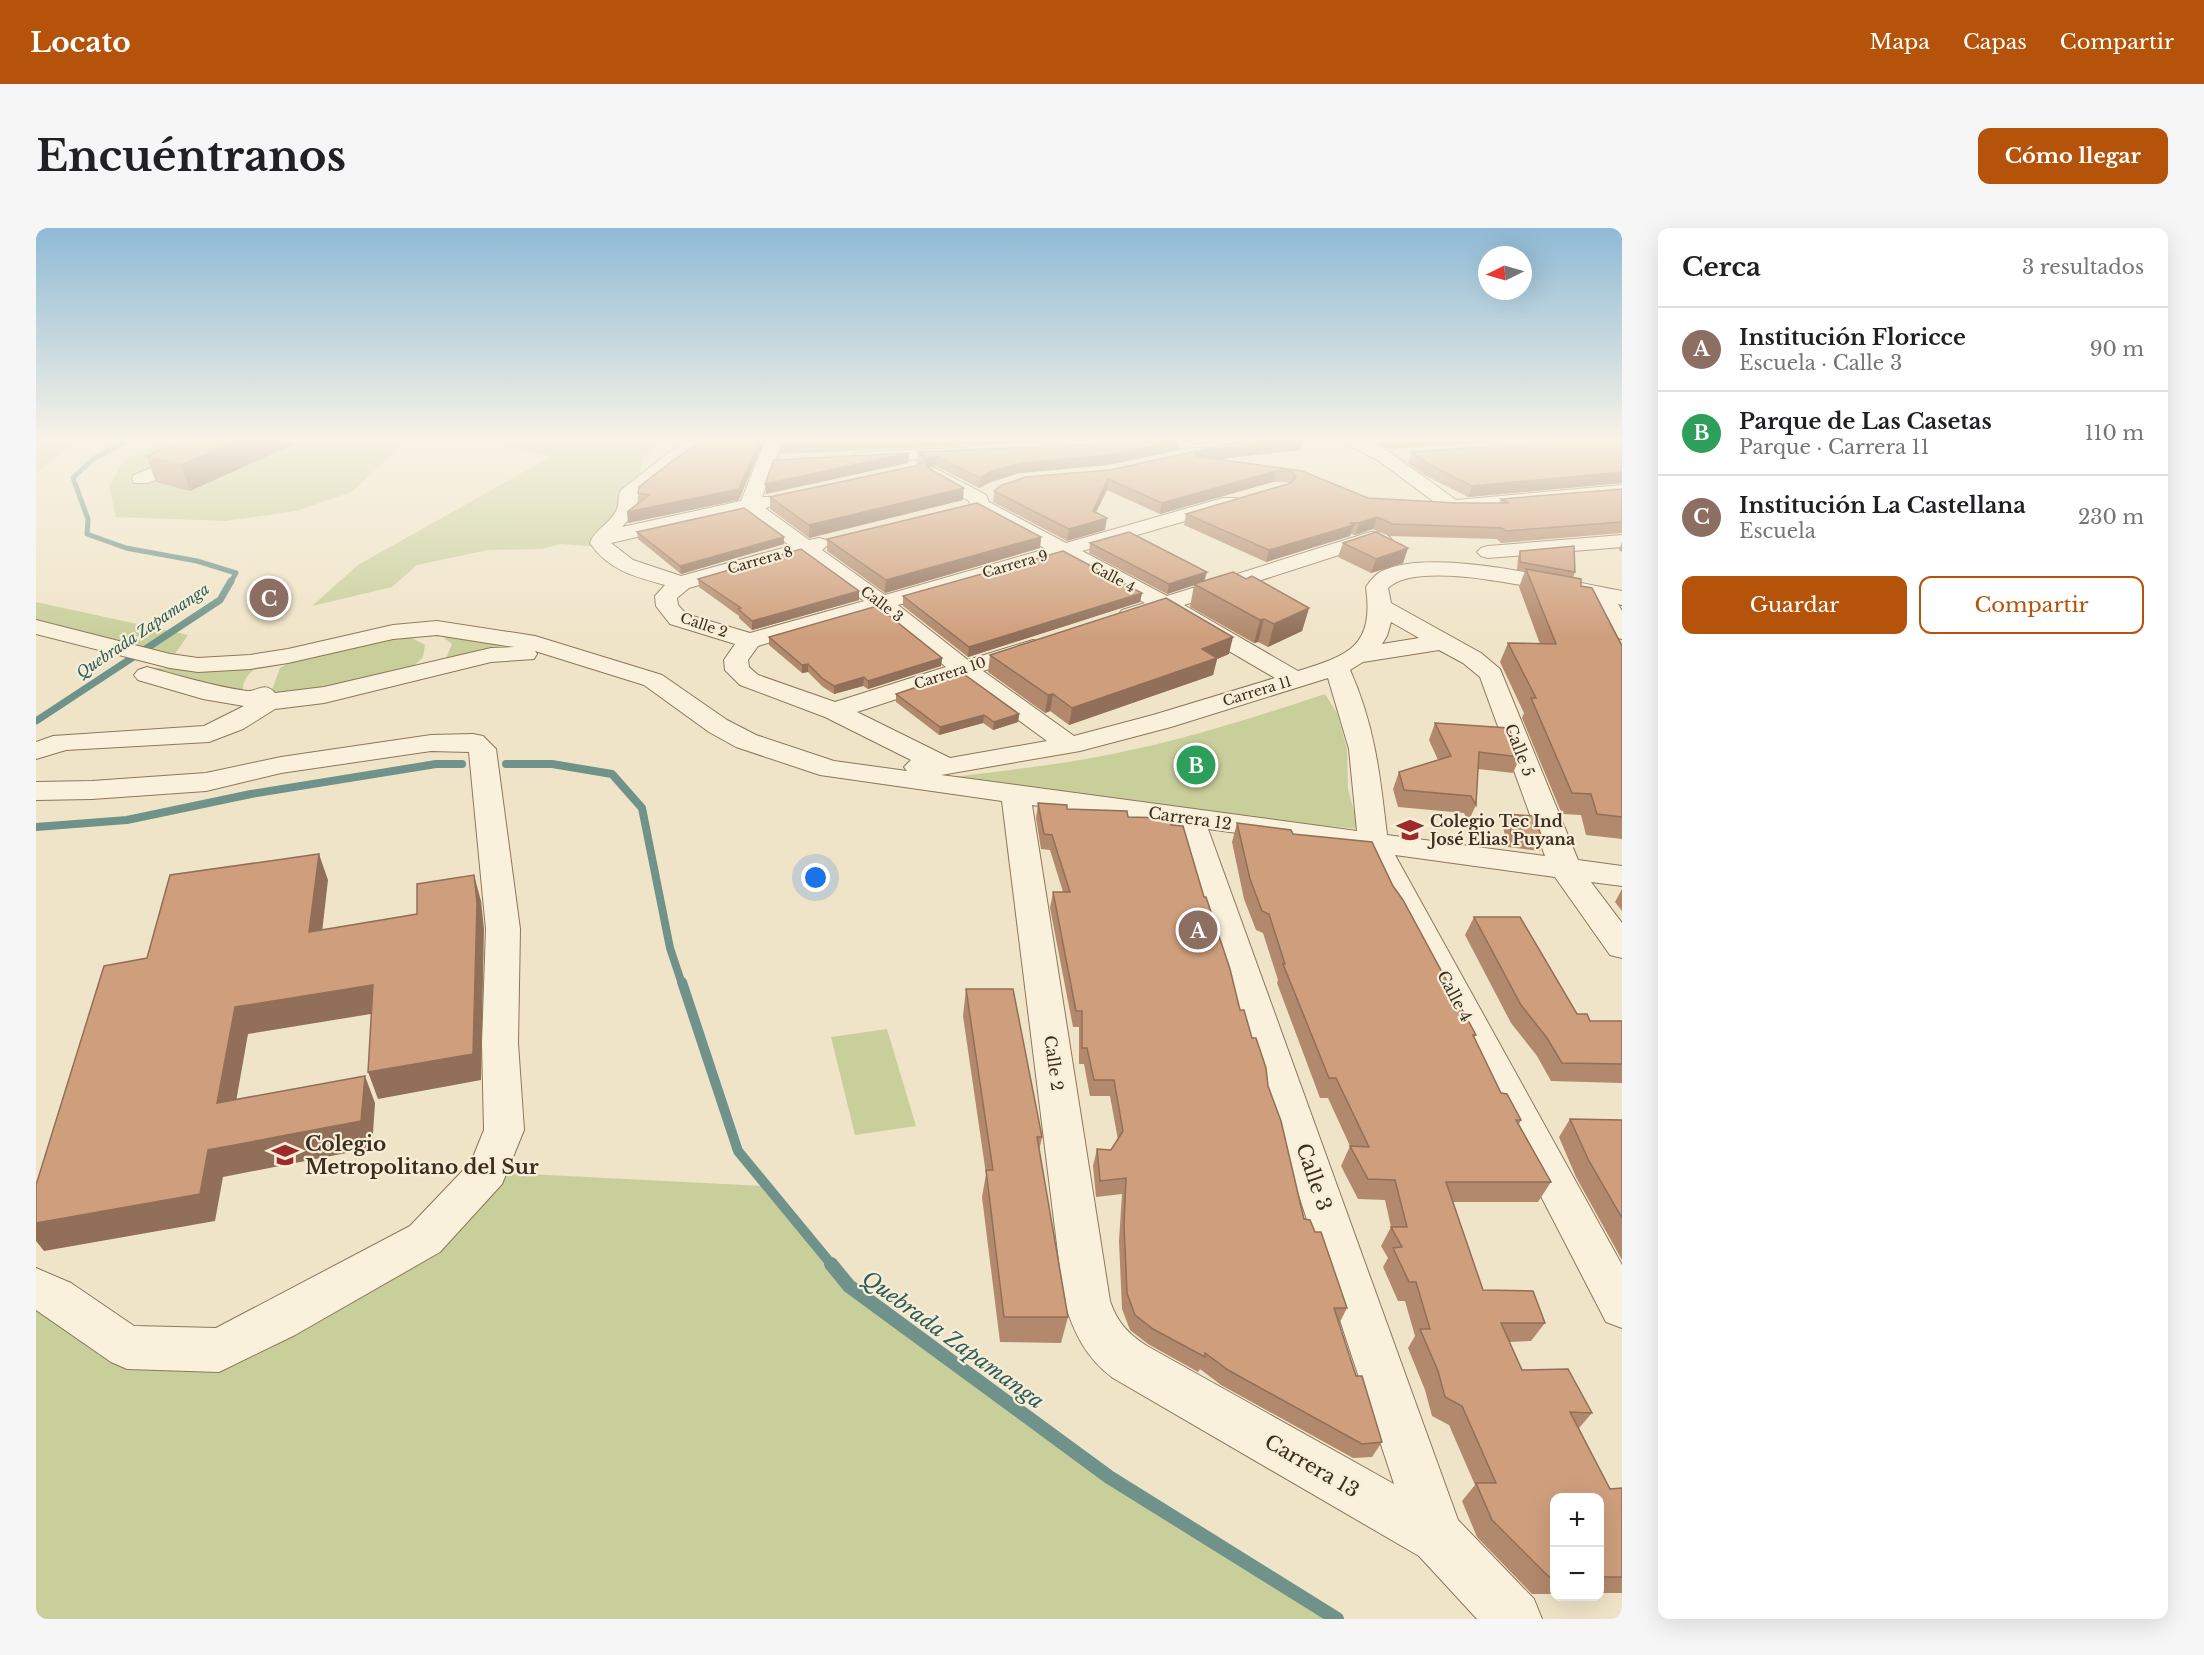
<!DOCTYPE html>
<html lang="es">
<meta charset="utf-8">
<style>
body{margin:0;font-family:"Libre Baskerville",serif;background:#f6f6f6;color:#202124}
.controls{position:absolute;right:18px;bottom:18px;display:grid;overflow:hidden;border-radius:12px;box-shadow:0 6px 24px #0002}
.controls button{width:54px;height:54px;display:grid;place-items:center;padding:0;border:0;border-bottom:2px solid #e0e0e0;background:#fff;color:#202124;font:30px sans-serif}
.compass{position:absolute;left:1442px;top:18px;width:54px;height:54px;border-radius:50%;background:#fff;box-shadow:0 6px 24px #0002;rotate:265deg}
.you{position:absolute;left:780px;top:650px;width:21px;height:21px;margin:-15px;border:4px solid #fff;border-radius:50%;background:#1a73e8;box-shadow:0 0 0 9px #1a73e833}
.badge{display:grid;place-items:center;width:39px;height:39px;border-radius:50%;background:#b45309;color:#fff;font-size:20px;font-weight:700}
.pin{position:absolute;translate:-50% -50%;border:3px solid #fff;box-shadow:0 2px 6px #0006}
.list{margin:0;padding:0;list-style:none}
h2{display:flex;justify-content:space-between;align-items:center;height:78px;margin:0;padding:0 24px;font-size:26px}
h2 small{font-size:20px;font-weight:400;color:#757577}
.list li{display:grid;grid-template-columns:39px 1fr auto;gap:18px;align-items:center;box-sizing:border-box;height:84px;padding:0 24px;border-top:2px solid #e0e0e0}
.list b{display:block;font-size:22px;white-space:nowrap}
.list p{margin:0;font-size:20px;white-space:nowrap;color:#757577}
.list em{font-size:20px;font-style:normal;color:#757577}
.actions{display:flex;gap:12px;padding:18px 24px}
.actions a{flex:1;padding:14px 0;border:2px solid #b45309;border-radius:12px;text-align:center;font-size:21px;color:#b45309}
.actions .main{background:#b45309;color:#fff}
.map{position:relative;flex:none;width:1586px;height:1391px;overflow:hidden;border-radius:12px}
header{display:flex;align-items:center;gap:36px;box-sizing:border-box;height:84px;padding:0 30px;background:#b45309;color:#fff}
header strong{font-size:28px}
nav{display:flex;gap:33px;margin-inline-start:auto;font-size:21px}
.intro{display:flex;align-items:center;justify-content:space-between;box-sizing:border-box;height:144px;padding:0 36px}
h1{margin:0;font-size:42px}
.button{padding:15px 27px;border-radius:12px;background:#b45309;color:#fff;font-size:21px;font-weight:700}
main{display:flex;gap:36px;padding:0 36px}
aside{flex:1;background:#fff;border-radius:12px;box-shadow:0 6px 24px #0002}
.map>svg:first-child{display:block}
</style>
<header>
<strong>Locato</strong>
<nav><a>Mapa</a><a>Capas</a><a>Compartir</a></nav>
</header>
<div class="intro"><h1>Encuéntranos</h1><a class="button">Cómo llegar</a></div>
<main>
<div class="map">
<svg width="1586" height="1391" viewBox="0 0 1586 1391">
<rect width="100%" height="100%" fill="#f0e4c8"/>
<g fill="#c9cf9b">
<path d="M0,213H43L0,245Z"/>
<path d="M129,213H370L316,264L260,283L189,293L80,289L73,258L88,232Z"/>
<path d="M434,213H632L608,228L599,272L563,319L525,316L506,321L452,322L381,337L356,359L276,378L322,337L516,228Z"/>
<path d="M0,374L152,407L134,433L0,398Z"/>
<path d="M399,403L484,417L475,422L409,433L416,416Z"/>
<path d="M355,410H376L389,417L387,429L376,440L249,469L236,462L244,440L262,430Z"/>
<path d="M226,436C214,444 206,450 207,465L161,455L119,440L179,442Z"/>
<path d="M1289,466L1301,485L1311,521L1312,561L1323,601L1205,590L896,552C947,545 999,540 1050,531C1132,517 1211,492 1289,466Z"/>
<path d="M851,801L880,898L819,907L795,809Z"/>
<path d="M452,944L730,958L813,1058L1073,1249L1301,1391H0V1069L91,1119L243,1092Z"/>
</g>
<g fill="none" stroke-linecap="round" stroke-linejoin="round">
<path stroke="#6f938a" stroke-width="5" d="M91,213L57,231L37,250L52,291L51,306L90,320L161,333L200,345L194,355"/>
<path stroke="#6f938a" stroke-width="7" d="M0,493L184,372L195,353"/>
<g stroke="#6f938a" stroke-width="8">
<path d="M470,536H516L576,546L606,580L634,720L646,756"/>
<path d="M0,599L91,592L215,566L400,536H426"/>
</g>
<path stroke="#6f938a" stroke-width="10" d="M646,754L702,923L796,1037"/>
<path stroke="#6f938a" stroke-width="14" d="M795,1036L813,1058L1073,1249L1301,1391"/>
<g stroke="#8d765c" stroke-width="2">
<g id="minor">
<path d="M179,213H202L199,217L112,255H98L96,251L98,247Z"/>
<path d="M652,213H673L602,268L601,282L586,299L705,273L729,213H747L726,269H741L744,273L741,277L729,280L773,312L783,310L790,312L793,316L786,322L849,367L1010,321L936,281L933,273L892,250L890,246L892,242L899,240L950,267L953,274L1030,315L1187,270H1201L1204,274L1201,278L1046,323L1131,368L1331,305C1340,302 1351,304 1357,313L1354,317L1347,319L1337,316L1148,377L1262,443C1314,427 1338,418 1330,359C1334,353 1340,346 1346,343C1398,318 1528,353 1586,363V377L1582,376L1586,383V411L1578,409L1557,371C1514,364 1383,329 1352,360L1355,375L1445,425L1464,441L1542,632L1586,638V658L1555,654L1586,695V730L1574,727L1519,649L1359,627L1586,1037V1100L1570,1094L1326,622L1172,601L1422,1292L1498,1371L1506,1391H1441L1383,1328L1077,1150C1050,1130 1038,1105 1028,1073L966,573L784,547L700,519L673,504L608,457L499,423L501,426L498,431L455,434L288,475L239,481L207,501L173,514L30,522L0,531V514L17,508L168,498L208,478L167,471L102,452L98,447L102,442L111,439C144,448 176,458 211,463C221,464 229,453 239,465L288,459L455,420L478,419L401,407L357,411L252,435L214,441L162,444L134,440L0,406V392L134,426L162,430L214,427L252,421L357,397L401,393L499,408L626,447L691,492L720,507L798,533L871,543L868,539L875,532L789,489L704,457L689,442L688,432L699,416L634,396L620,378L619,368L629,357C599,349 572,342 554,315C559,301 576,294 581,281C584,274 581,268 585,262L632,225ZM709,284L754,318L645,348L597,332L575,315ZM766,327L828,373L714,405L650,386L642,377L641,370L653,360ZM1026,329L1109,375L1086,382L1082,387L1086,392L1094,394L1126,384L1239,450L1117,487L1038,508L947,443L1006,424L1009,419L1006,414L997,412L932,432L862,377ZM841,383L910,439L799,474L722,447L713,439L712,432L722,418ZM1355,394L1383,410L1346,416L1351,408ZM1403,422L1427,435L1444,449L1509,628L1351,607C1344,547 1339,498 1314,442L1327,434ZM925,450L1011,513L914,530L821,484ZM1292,450L1313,521L1321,603L905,547L1044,523L1135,499ZM996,577L1141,597L1358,1256L1111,1118C1092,1106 1081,1094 1074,1073Z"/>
<path d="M1094,213H1194L1191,217L1185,218L1100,222L1094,221L1091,217Z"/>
<path d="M1310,213H1332L1355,225L1420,272L1586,257V269L1416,284L1409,282L1343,233L1313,217Z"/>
<path d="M926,220L932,221L935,225L932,229L827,234L821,233L818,229L821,225L827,224Z"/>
<path d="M1586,307V319L1452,330L1445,328L1441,324L1445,320L1452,318Z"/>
<path d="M437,506L447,508L460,521L484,701L482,815L488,902L466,956L404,1024L259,1107L183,1144L91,1141L75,1134L0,1082V1040L35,1055L98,1098L180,1100L374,998L435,934L448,902L446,815L450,701L433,524L395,523L245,545L170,563L56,571L0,572V554L56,553L170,545L245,529L395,507Z"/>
</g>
</g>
<use href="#minor" fill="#faf1dc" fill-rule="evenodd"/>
</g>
<g fill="#b2896c">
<path d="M146,213L154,263L120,254L110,228Z"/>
<path d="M745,213H1028L744,226Z"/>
<path d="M1206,213H1267L1264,222L1182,231L1266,243L1332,270L1420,275H1463L1465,271L1586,261V305L1465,315L1461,311L1353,308L1337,301L1319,307L1315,306L1314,308L1230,334L1148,297L1150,286L1254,256L1252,254H1237L1124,286L1071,262L1060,284L1069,302L1031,313L957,274L958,263L1074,242Z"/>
<path d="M1337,213H1470L1352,221Z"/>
<path d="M1586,213V255L1432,269L1390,248L1372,235L1376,224Z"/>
<path d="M672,214L703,272L592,295L603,274L602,265Z"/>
<path d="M1142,222L1072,237L984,245L955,254L943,260L900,238L892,240L927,272L773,310L734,281V269L879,238L884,236L881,235L882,224Z"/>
<path d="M601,304L748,309V316L645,346L602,311Z"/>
<path d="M1005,309L1004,320L849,365L791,323V311Z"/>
<path d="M1586,314V324L1583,322Z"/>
<path d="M1054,315L1169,353L1273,380L1266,403L1232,419L1222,414L1218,415L1154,379L1158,357L1131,366L1053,325Z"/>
<path d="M1307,315L1372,320L1367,335L1335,345L1302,329Z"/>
<path d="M1484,323L1539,344L1537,350L1545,358L1586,418V611L1550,607L1545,587L1526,586L1486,490L1488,485L1464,434L1472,415L1504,416L1483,359L1489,343L1481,342L1482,330Z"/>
<path d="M662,351L823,363V372L716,402L703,390V388L663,359Z"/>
<path d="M1106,365L1104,374L932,429L867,378V368Z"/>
<path d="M733,409L906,430L905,438L832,461L827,458L798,466L787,459L772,444L766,445L733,417Z"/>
<path d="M1193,426L1181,431L1177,447L1033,497L1014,483L1009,485L952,444L954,427Z"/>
<path d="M860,466L983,486L982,494L957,502L947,495L903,507L860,474Z"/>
<path d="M1399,495L1484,529L1477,545L1442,541L1440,577L1432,594L1428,585L1362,579L1357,561L1363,544L1402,532L1393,512Z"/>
<path d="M1002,575L1031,581L1092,589L1135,597L1168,669L1204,782L1216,810L1232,858L1268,991L1311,1080L1303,1096L1320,1148L1346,1214L1336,1229L1317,1230L1185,1157L1164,1141L1162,1144L1112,1116L1094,1102L1086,1081L1083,1013L1086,966L1060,969L1057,938L1061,921L1075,922L1082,912L1074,868H1054L1048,836H1043V799H1037L1014,680L1017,664H1027L1014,622L1005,621L1000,590Z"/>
<path d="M1470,586L1508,615L1504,623L1472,619L1466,595Z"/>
<path d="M1201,595L1257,606L1357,658L1440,807L1438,809L1465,865L1485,892L1483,896L1515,954L1502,974H1417L1447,1062L1509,1095L1495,1113L1473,1114L1486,1142L1556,1185L1543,1200L1574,1261L1586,1260V1365H1563V1269H1518V1366H1496L1441,1309L1426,1273L1439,1257L1413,1197L1396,1188L1389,1162L1372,1120L1379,1108L1369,1073H1362L1347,1039L1352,1030L1345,1018L1355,999L1349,972L1322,971L1305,938L1314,918L1292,870H1284L1241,755L1242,752L1227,705L1220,702L1208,671L1196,614Z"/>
<path d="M1586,661V683L1579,674Z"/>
<path d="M1438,689L1541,786L1554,793H1586V855L1515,853L1501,828L1475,795L1429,707Z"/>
<path d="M930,761L1006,909L1003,923L1032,1089L1025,1115L964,1114L946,969L950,946L927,788Z"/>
<path d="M1534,891L1586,892V1032L1540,949L1523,909Z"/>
</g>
<g fill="#916f58">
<path d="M201,213H265L154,263L145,237Z"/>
<path d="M723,213H728L703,272L592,295L591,284Z"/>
<path d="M1144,213L1142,222L1072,237L984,245L955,254L943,260L944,250L956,243L985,235Z"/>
<path d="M1254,213H1267L1264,222L1157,234L1159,223Z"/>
<path d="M873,225L872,235L730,266L729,256Z"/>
<path d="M901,228L900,238L891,240L889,243L890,233L892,230Z"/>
<path d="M1240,243L1237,254L1124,286L1126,275Z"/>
<path d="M1586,244V255L1432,269L1436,258Z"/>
<path d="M1072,251L1071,262L1055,294L1057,283Z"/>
<path d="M928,260L927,272L773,310V297Z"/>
<path d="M1341,289L1337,301L1319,307L1323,295Z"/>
<path d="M1071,290L1069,302L1031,313L1033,301Z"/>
<path d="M1318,297L1314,308L1230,334L1233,322Z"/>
<path d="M748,309V316L645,346L644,338Z"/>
<path d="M1005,309L1004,320L849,365L850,352Z"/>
<path d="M1372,320L1367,335L1335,345L1340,331Z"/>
<path d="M1171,344L1168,354L1131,366L1133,356Z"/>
<path d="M823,363V372L716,402V393Z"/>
<path d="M1106,365L1104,374L932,429L933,419Z"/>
<path d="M1273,380L1266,403L1232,419L1238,396Z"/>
<path d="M1228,391L1222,414L1218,415L1224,392Z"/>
<path d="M1197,409L1193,426L1181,431L1177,447L1033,497L1036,480L1166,421Z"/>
<path d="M906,430L905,438L832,461V453Z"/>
<path d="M772,436V444L766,445V437Z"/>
<path d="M828,449L827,458L798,466V458Z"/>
<path d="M1017,466L1014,483L1009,485L1012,467Z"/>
<path d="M983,486L982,494L957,502L958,494Z"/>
<path d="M948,487L947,495L903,507L904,499Z"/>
<path d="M283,626L292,652L283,731L273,704Z"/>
<path d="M438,647L445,673L448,701L445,852L342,871L332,844Z"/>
<path d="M337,757L347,784L212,806L195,902L181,875L199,779Z"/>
<path d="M329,848L339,875L336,920L187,949L179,993L8,1023L0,1013V995L172,922Z"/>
</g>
<g fill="#cf9f7d" stroke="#916f58" stroke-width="1.5">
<path d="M146,213H201L145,237L110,228Z"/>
<path d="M666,213L672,214L674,213H723L703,261L591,284L613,267L602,265L603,259L636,233Z"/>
<path d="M745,213H797L744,215Z"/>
<path d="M1142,213L1074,227L985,235L956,243L944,250L901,228L892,230L890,233L888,227L882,224Z"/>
<path d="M1206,213H1254L1159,223V228L1266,243L1332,270L1420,275H1473L1465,271L1586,261V294L1470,303L1466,300L1357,296L1341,289L1323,295H1314L1318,297L1233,322L1150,286L1255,255L1260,249L1255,243H1240L1126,275L1072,251L1057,283L1071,290L1033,301L958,263L966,257L990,249L1074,242Z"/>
<path d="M1535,213H1586V244L1436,258L1394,237L1376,224Z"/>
<path d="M873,225L729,256L738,232Z"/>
<path d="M889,233L892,240L928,260L773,297L734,269L879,238Z"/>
<path d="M941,275L1005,309L850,352L791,311Z"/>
<path d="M708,280L748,309L644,338L601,304Z"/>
<path d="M1093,304L1171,344L1133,356L1054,315Z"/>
<path d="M1340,304L1372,320L1340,331L1307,315Z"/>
<path d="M1538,318L1539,344L1484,334V323Z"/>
<path d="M765,321L823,363L716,393L702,381L705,380L662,351Z"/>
<path d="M1027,323L1106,365L933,419L867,368Z"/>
<path d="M1490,341L1545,351V358L1556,360L1586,418V589L1561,586L1555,566L1536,565L1495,470H1500L1472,415L1520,416Z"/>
<path d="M1197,344L1210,351L1216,348L1273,380L1238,396L1228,391L1224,392L1158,356Z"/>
<path d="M1130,370L1197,409L1166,421L1181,430L1036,480L1017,466L1012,467L954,427Z"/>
<path d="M841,378L906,430L832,453L828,449L798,458L787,451L772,436L766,437L733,409Z"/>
<path d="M925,444L983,486L958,494L948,487L904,499L860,466Z"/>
<path d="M1399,495L1473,500L1484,529L1443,524L1440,577L1435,568L1368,562L1363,544L1415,528Z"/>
<path d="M1002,575L1031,577V581L1091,583L1092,589L1133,590L1135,597L1147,598L1168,669H1170L1194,741L1204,782H1208L1216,810H1220L1230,840L1232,858L1245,893L1268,991L1274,992L1279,1004H1285L1311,1080H1298L1320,1148H1326L1346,1214L1326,1216L1192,1142L1169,1125V1129L1117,1101L1099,1087L1091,1065L1088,997L1090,950L1064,953L1061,921L1075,922L1087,903L1078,852H1058L1051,820H1046V783H1040L1017,664H1034L1016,607L1008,606Z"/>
<path d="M1470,586L1498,588L1508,615L1477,610Z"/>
<path d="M1201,595L1255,602L1257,606L1336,614L1357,658L1367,672L1440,807H1437L1465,865L1471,866L1485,892H1480L1515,954H1410L1447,1062L1497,1063L1509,1095H1465L1486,1142L1532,1141L1556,1185L1534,1184L1574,1261L1586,1260V1349H1563V1269H1518V1349H1513L1456,1292L1440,1255H1460L1426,1178L1409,1169L1402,1143L1384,1101H1394L1380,1054H1373L1357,1020L1366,1019L1355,999H1371L1359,952L1332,951L1314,918L1333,919L1300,850H1293L1247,736H1249L1233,686L1226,683L1214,651Z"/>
<path d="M283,626L273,704L381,686V656L438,647L441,675L437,826L332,844L337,757L199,779L181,875L329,848L325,893L172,922L164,966L0,995V957L68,738L111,730L134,647Z"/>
<path d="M1438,689H1484L1541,786H1551L1554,793H1586V836L1526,835L1511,810L1485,777Z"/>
<path d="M930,761H977L1006,909H1001L1032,1089H968L950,942H957Z"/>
<path d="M1534,891L1586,892V990L1552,931Z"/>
</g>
<linearGradient id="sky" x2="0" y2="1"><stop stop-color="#8fbad6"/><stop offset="0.52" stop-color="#f8f3e6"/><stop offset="1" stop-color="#f8f3e6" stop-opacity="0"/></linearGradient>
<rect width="1586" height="408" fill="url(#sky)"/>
<defs>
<g id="school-bare" transform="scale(2.07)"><path d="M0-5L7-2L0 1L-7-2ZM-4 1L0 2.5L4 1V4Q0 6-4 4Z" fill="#9e2a2b" stroke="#f7eed8" stroke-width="2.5" paint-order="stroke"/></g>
</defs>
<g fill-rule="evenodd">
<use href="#school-bare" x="1374" y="602"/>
<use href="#school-bare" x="249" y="927"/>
</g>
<g text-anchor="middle" stroke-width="4.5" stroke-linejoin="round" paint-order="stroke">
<g font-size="14" fill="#3d2e20" stroke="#f7eed8">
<text transform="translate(724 332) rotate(-16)" y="5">Carrera 8</text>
<text transform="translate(979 336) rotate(-16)" y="5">Carrera 9</text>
<text transform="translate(1077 349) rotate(28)" y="5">Calle 4</text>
<text transform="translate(846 376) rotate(37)" y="5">Calle 3</text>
<text transform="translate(668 397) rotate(19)" y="5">Calle 2</text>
<text transform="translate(914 445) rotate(-18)" y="5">Carrera 10</text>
<text transform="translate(1221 463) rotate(-17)" y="5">Carrera 11</text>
</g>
<g font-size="15" font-style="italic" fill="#2f5d5a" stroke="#f7eed8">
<text transform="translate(107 403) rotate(-34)" y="5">Quebrada Zapamanga</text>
</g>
<g font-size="16" fill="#3d2e20" stroke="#f7eed8">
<text transform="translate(1484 522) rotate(69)" y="6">Calle 5</text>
<text transform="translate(1154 590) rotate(8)" y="6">Carrera 12</text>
<text transform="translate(1419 768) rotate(62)" y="6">Calle 4</text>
<text transform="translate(1018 835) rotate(82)" y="6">Calle 2</text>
</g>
<g font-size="16" font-weight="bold" fill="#3d2e20" stroke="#f7eed8" text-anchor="start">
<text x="1394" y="599">Colegio Tec Ind<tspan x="1394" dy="18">José Elias Puyana</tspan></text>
</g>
<g font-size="20" font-weight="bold" fill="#3d2e20" stroke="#f7eed8" text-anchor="start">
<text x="269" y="923">Colegio<tspan x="269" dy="23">Metropolitano del Sur</tspan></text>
</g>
<g font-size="20" fill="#3d2e20" stroke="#f7eed8">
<text transform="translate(1278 949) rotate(71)" y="7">Calle 3</text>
<text transform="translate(1276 1238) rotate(30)" y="7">Carrera 13</text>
</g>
<g font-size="21" font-style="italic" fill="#2f5d5a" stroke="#f7eed8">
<text transform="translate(917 1112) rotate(36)" y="7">Quebrada Zapamanga</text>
</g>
</g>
</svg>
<div class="controls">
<button>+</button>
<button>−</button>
</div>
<svg class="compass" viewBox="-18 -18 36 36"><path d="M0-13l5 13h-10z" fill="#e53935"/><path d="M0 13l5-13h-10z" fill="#757577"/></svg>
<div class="you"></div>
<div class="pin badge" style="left:1162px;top:702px;background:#8d6e63">A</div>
<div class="pin badge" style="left:1160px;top:537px;background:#2e9e5b">B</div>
<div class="pin badge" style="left:233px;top:370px;background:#8d6e63">C</div>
</div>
<aside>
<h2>Cerca<small>3 resultados</small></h2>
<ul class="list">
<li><span class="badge" style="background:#8d6e63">A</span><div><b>Institución Floricce</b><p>Escuela · Calle 3</p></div><em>90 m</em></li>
<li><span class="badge" style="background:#2e9e5b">B</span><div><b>Parque de Las Casetas</b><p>Parque · Carrera 11</p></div><em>110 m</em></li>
<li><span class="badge" style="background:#8d6e63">C</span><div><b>Institución La Castellana</b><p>Escuela</p></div><em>230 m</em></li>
</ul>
<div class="actions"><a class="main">Guardar</a><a>Compartir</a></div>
</aside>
</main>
